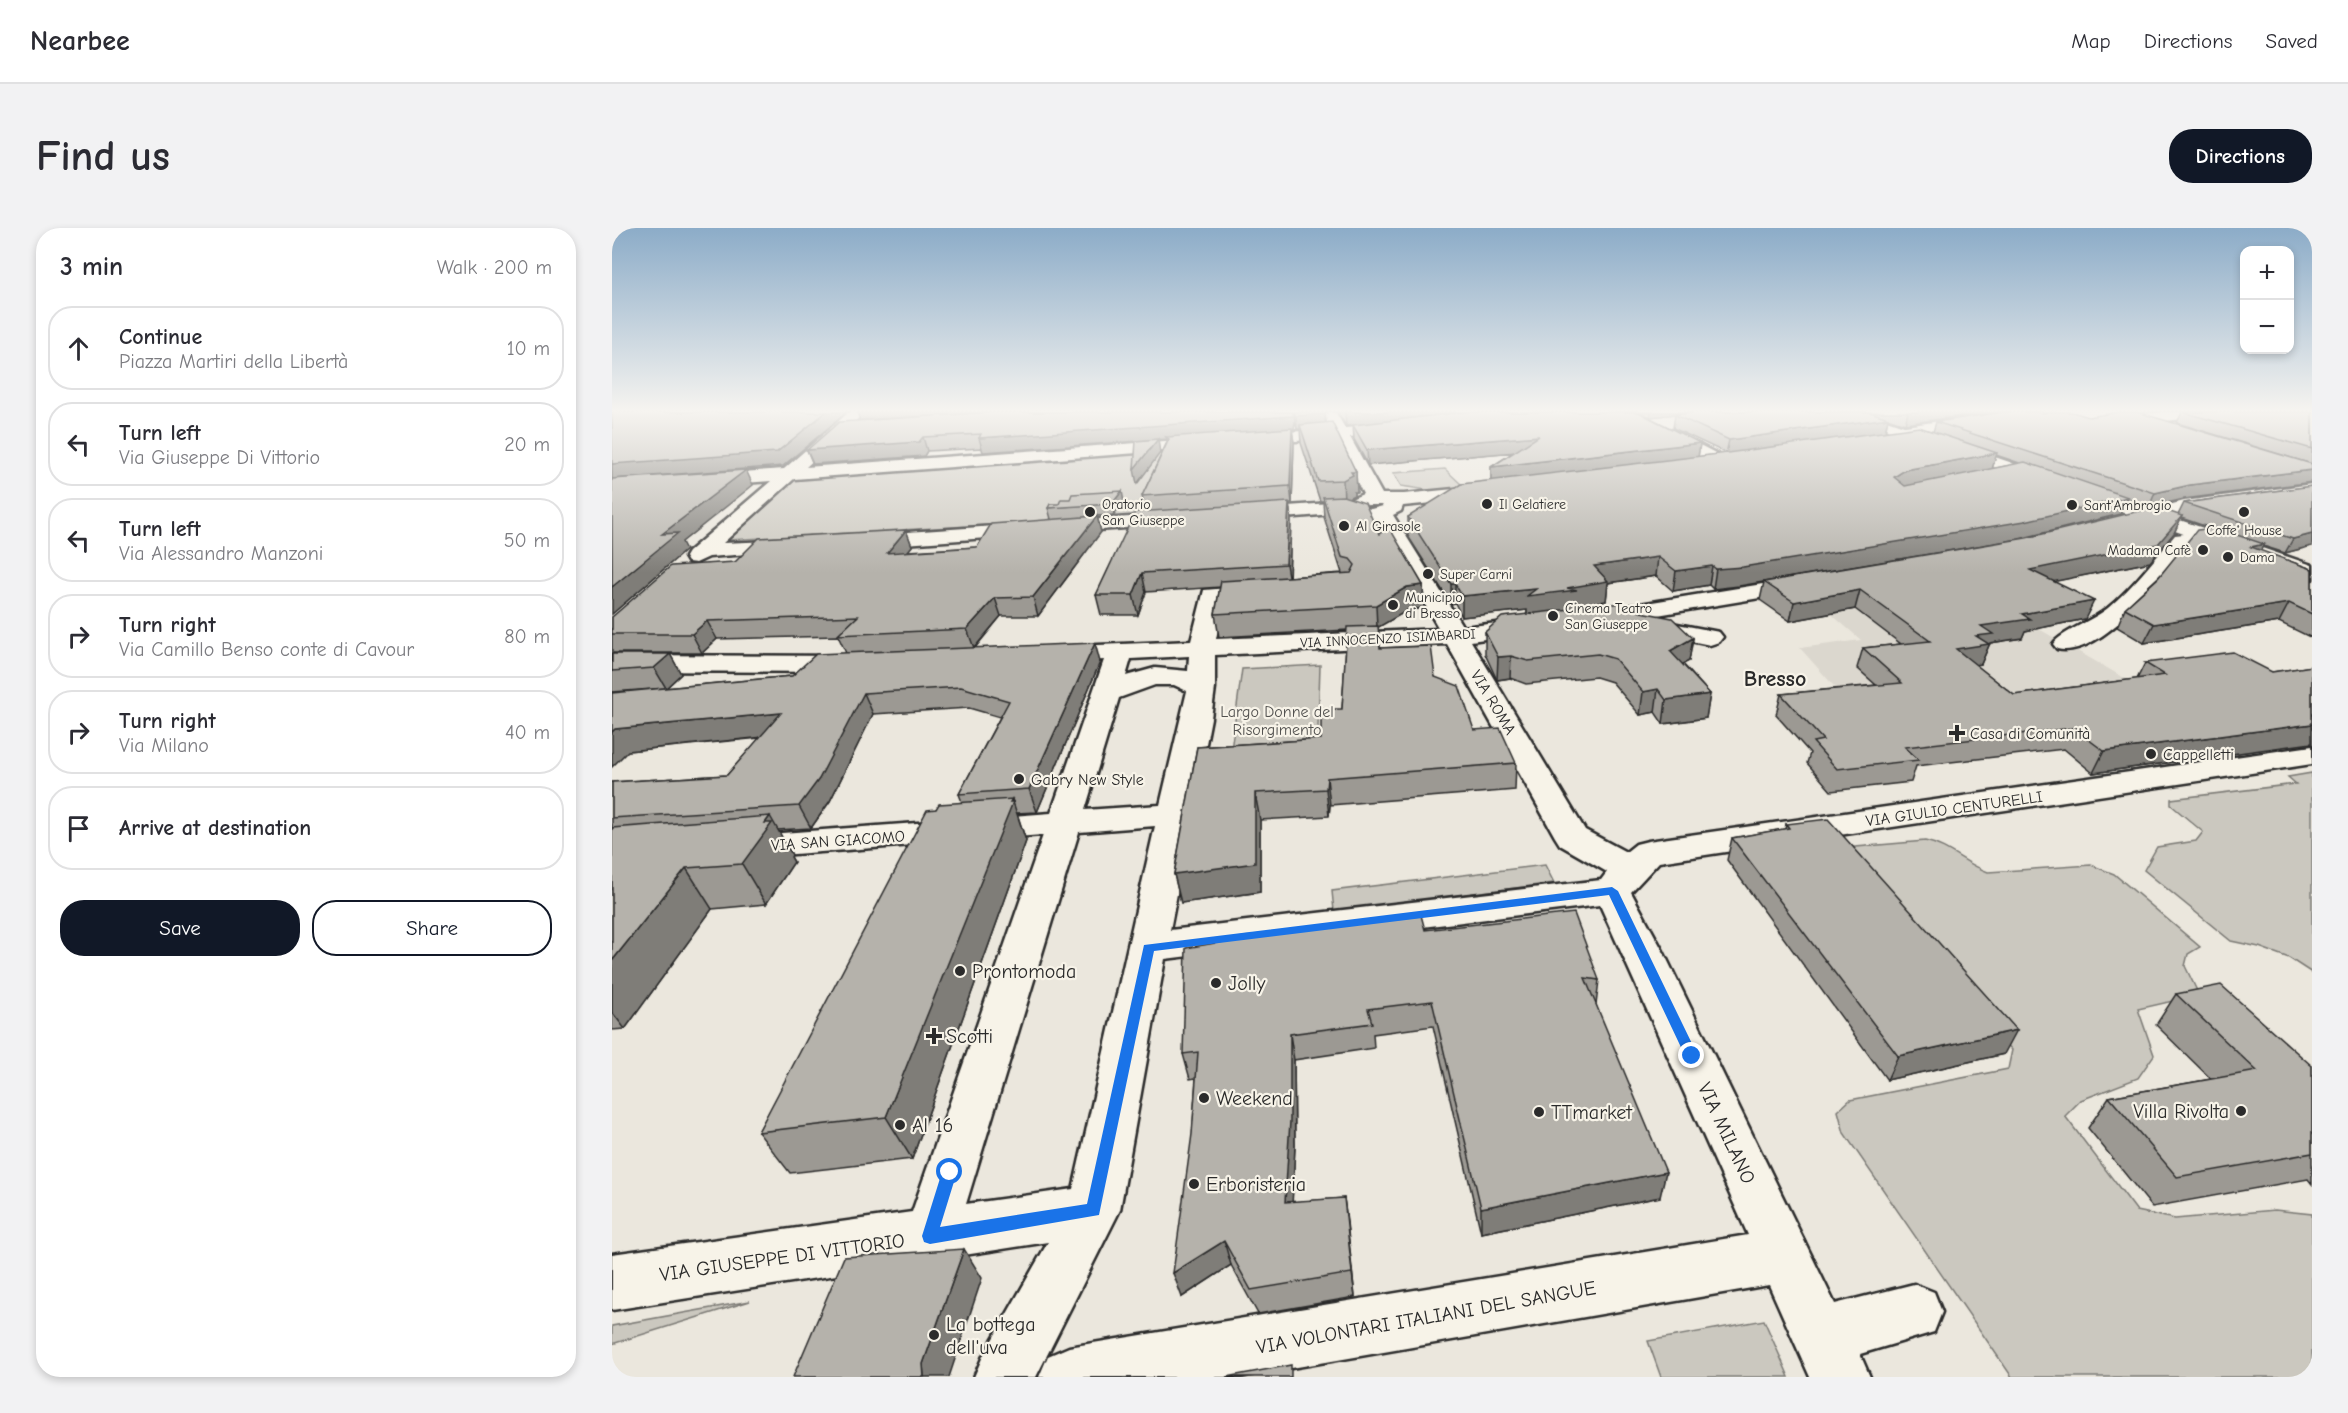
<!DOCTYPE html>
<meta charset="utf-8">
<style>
body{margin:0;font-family:"Comic Neue",sans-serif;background:#f2f2f3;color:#2b2b33}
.controls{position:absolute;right:18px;top:18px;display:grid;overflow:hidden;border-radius:12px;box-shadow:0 3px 9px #0003}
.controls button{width:54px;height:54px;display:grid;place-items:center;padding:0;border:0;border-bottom:2px solid #e1e1e2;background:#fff;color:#2b2b33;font:30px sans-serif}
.stop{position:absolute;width:18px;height:18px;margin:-14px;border:4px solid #1a73e8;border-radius:50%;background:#fff}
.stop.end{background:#1a73e8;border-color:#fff;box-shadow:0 2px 6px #0008}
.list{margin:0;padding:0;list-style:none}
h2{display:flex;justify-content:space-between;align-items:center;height:78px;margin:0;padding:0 24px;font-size:26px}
h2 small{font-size:20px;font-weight:400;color:#7c7c81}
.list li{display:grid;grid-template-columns:39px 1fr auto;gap:18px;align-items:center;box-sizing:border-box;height:84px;margin:0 12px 12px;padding:0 12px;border:2px solid #e1e1e2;border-radius:24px}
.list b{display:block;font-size:22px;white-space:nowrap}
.list p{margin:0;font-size:20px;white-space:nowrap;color:#7c7c81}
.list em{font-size:20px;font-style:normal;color:#7c7c81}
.actions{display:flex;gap:12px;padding:18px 24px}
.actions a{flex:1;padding:14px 0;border:2px solid #111827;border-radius:24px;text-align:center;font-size:21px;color:#111827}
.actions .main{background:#111827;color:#fff}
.icon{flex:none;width:33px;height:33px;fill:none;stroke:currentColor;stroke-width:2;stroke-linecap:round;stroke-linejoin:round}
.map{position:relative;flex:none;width:1700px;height:1149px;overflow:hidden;border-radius:24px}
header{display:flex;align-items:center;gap:36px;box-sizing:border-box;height:84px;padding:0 30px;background:#fff;border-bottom:2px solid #e1e1e2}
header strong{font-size:28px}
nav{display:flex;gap:33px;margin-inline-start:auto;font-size:21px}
.intro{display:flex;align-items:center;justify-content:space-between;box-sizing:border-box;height:144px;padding:0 36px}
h1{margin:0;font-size:42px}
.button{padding:15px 27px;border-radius:24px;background:#111827;color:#fff;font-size:21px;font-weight:700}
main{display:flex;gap:36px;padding:0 36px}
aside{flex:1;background:#fff;border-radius:24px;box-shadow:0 3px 9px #0003}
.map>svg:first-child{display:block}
</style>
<header>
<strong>Nearbee</strong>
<nav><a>Map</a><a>Directions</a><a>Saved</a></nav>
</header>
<div class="intro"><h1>Find us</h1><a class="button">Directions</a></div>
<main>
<aside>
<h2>3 min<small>Walk · 200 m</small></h2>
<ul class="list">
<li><svg class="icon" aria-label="ahead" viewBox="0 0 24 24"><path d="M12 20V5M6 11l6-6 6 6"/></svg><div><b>Continue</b><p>Piazza Martiri della Libertà</p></div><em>10 m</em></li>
<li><svg class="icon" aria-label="left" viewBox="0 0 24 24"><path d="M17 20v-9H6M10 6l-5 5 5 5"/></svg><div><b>Turn left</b><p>Via Giuseppe Di Vittorio</p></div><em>20 m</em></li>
<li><svg class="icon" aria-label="left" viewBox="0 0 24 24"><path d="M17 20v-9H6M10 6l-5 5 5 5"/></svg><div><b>Turn left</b><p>Via Alessandro Manzoni</p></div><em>50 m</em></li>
<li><svg class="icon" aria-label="right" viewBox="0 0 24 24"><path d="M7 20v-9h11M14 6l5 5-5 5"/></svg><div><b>Turn right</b><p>Via Camillo Benso conte di Cavour</p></div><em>80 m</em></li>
<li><svg class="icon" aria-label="right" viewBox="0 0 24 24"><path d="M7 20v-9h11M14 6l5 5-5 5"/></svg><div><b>Turn right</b><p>Via Milano</p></div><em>40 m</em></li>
<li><svg class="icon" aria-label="arrive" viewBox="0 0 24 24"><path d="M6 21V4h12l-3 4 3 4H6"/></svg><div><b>Arrive at destination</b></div></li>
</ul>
<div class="actions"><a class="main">Save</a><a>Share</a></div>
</aside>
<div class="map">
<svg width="1700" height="1149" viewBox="0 0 1700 1149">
<rect width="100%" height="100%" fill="#ebe7dd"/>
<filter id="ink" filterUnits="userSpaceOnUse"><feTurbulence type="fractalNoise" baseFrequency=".0167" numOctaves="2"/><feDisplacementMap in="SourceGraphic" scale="12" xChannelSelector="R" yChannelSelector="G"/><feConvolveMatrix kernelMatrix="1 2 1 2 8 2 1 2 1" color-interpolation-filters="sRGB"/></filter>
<g filter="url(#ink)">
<path fill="#dbd7ce" d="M1197,367L1392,381L1523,456L1254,494L1188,420L1249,412Z"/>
<g fill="#cbc8bf" stroke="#7b7a75" stroke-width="1.5">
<path d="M609,216L615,283L115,312L181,249Z"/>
<path d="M833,241L853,260L822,263L789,258L781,245Z"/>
<path d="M708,437L705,531L617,537L630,441Z"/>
<path d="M1700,545V745L1677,730L1647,719L1619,713L1532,642L1545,619L1584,613L1591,604L1559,577V571L1684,556L1676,549Z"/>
<path d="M1313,613C1337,618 1353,636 1376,644L1479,637L1502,646L1588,719L1576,726L1573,738L1587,767L1526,781L1542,827L1526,850L1469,872L1453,888L1525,983L1563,991L1663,982L1700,986V1149H1400L1232,905L1226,883L1238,872L1396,841L1400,822L1231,637L1221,621Z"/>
<path d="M933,637L942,655L722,683L720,663Z"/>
<path d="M138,1073L0,1116V1098Z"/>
<path d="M1152,1092L1177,1149H1049L1036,1113Z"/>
</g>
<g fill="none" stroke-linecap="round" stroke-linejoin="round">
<g stroke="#2b2b2b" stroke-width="5">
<g id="minor">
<path d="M237,184H253L194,239L718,201L711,188L717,184L724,185L733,200L791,196L793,199L791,202L738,209L770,266H792L872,258L881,264L872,270L791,278L789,283L781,287L851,399L919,391L928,393L931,398L928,403L859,413L973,602L1014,624L1024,616L1036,613L1700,518V536L1047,634L1019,664L1051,723L1223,1076L1302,1056L1322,1064L1330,1084L1322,1104L1248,1126L1258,1149H1198L1157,1057L628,1149H427L436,1128L457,1119L1136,1007L988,677L553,731L508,982L424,1149H362L371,1128L436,1014L0,1082V1026L300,984L431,607L130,630L118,627L112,619L118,611L130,608L439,585L492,432L440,435L431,433L427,427L431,421L440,419L579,413L592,362L652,357L660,359L664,364L660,369L611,373L604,411L827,401L764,292H753L733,285L634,293L624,287L634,281L732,274L751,266L723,210L182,251L111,315L182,312L189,314L193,318L189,322L97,329L84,335L76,334L73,329L76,324L159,253L0,265V253L172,241ZM756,277H770L771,278L759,281L749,279ZM835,416L943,609L948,617L995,644L989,652L558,702L599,490L603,460V427ZM577,428L576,443L543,440L514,448L519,431ZM543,457H562L575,463L548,577L473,582L507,470ZM543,598L461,961L354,976L467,604Z"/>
<path d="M1005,184H1023L1121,234L1112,239L1106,238Z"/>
<path d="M1392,184H1429L1422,188L1293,208L1285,203L1293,198Z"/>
<path d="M1554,184H1602L1595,188L1529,196L1521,191L1529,186Z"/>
<path d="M1700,256V268L1573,285L1510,301L1503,299L1500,295L1503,291L1572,273Z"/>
<path d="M562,286L569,288L572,292L569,296L251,319L244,317L241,313L244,309L251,307Z"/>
<path d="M1600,303L1607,305L1610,309L1607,313L1576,317C1553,348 1488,432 1445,421L1441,416C1448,405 1483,391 1496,380C1521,359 1542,332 1563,307Z"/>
<path d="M1194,349L1202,351L1205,356L1202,361L985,397L976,395L973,390L976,385L985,383Z"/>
<path d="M1034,390L1107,404L1111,409L1107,414L1098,417L1025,402L1022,397L1025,392Z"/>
<path d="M0,427L239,428L248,430L252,436L248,442L239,444L0,443Z"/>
</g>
</g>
<g stroke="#2b2b2b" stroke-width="5">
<path id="major" d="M1230,184H1251L1700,337V351L1232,187Z"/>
</g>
<use href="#minor" fill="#f7f3e8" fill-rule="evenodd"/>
<use href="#major" fill="#f7f3e8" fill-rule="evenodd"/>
</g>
<g fill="#9c9993" stroke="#2b2b2b" stroke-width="1.5" fill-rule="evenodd">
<path d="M245,184H714L713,185L714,195L744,244L745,264H742V267L737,270L811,357L812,380L796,382L766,399L768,420L823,449L862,502L904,535L903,562L718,577L717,588L648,592V664L569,675L562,646L585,519L709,511L730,481L735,402L607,409L603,386L608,359L534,364L526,387H489L484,367L533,284L530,268L555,214V211L371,224L370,220L315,223L312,228L201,236L195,222L248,192ZM683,194L685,201H688L689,215L708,273H711L712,289L730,345L677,349L679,291L677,275H680L682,215L680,201H682Z"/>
<path d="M726,184H851L734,198Z"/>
<path d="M1028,184H1081L1038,189Z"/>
<path d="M1086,184H1377L1293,196L1269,188L1276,190L1273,204H1321L1324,194L1430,185L1477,189L1700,236V254L1572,271L1537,279L1514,271L1508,286L1407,311L1566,287L1572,275L1700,258V318L1673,325L1651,318L1648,323L1700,341V410L1667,394L1532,415L1505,399L1513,380L1599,300L1569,290L1562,305L1538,334L1443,353L1473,391L1413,403L1410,410L1378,415L1369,436L1364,437L1402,467L1525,451L1533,435L1660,444L1700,438V515L1481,545L1452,521L1304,538L1299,554L1219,563L1195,535L1198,525L1164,487L1169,466L1264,457L1245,440L1251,420L1289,416L1243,381L1178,393L1148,372L1152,354L1127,358L1101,361L1097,357L1061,363L1044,348L996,355L994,373L964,378V380L1081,410L1077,433L1071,436L1098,466L1094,490L1051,496L1043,484L1028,487L1000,454L984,449L914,456L898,450L885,452L873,426V404L915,386V382L850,389L843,375L839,376L796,308V289L879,253V239L902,224L756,237L742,211L741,197L1088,215L1086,229L1114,225L1061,200L1063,187ZM1384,227L1408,235L1380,241Z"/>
<path d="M1570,184H1700V236L1565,195Z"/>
<path d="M512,274L502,287L485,288L489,304L426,388H389L363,420L488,434L425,584L405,585L414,613L300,931L178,945L146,904L324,581L350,574L347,566L388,489L357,480L261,486L218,573L199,600L166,602L180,627L179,629L182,634L154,676L100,681L13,801L0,802V554L115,547L148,510L16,523L0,465L180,448L234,425L226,408L105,411L90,425H0V389L123,334L294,302L300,318L296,323L365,319L439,291L436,280Z"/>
<path d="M0,426H58L69,446L54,460L0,464Z"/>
<path d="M1174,596L1392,826L1275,852L1115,632L1120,610L1173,601Z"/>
<path d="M813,702L987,752L984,777L1048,969L869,1005L821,798L761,806L762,820L682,832L683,918L680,974L732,970L743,1069L646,1086L619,1037L570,1069L584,850L578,851L571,826Z"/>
<path d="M1564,766L1700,838V956L1696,951L1540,979L1476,900L1497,869L1599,851L1544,797Z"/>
</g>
<g fill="#7f7d78" stroke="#2b2b2b" stroke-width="1.5">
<path d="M214,184H235L171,238L0,251V236Z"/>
<path d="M245,184H389L248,192Z"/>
<path d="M682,184L683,194L682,201H680L682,215L680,275L678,258L554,209L555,211L371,224L367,210Z"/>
<path d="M708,184H714L711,186H713L714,199L688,197V201H685L684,188Z"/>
<path d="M733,184H851L734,198Z"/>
<path d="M1039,184H1081L1038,189Z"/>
<path d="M1296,184H1377L1293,196Z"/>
<path d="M1276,190L1273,204L1114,226L1117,212Z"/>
<path d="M927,208V222L756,237L755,222Z"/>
<path d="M311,209L315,223L312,228L201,236L195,222Z"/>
<path d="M546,211L548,225L525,256L522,241Z"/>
<path d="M1088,215L1086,230L879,254V239Z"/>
<path d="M1385,225L1380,241L1278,266L1282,249L1293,242Z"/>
<path d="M134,242L141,257L70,314L74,322L0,386V359L50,306Z"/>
<path d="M1700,242V254L1572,271L1537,279L1543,265L1578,257Z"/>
<path d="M739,244H744L745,264H742V267L732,272L731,252Z"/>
<path d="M510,263L512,274L502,287L500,276Z"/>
<path d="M1516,269L1508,286L1407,311L1127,358L1101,361L1104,341Z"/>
<path d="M677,274L679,291L677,354L674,336Z"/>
<path d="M485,288L489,304L426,388L421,369Z"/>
<path d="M1570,288L1562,305L1538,334L1411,360L1418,342Z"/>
<path d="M294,302L300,318L281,342L275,325Z"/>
<path d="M1700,306V318L1673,325L1681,311Z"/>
<path d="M1652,316L1643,333L1639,319Z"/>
<path d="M1046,329L1044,348L996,355L994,373L964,378L963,383L915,389V382L850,389V368L924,361L955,360L982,338Z"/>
<path d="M1100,338L1097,357L1061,363L1064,343Z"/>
<path d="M530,345L534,364L526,387L521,367Z"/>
<path d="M839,356H843V375L839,376Z"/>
<path d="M811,357L812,380L796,382L765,400L764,377L795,359Z"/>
<path d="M1248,362L1243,381L1178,393L1182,374Z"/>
<path d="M383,370L389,388L362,420L355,401Z"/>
<path d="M1482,373L1473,391L1413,403L1410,410L1378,415L1369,436L1337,441L1344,421L1369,398L1410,386Z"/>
<path d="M1677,375L1667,394L1532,415L1542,396Z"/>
<path d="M95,393L105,411L90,425L80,406Z"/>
<path d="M1081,410L1077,433L1054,445L1058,423Z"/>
<path d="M483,415L488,434L425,584L417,561Z"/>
<path d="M58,426L69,446L54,460L42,440Z"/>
<path d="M899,428L898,450L885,452L886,429Z"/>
<path d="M1046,461L1043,484L1028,487L1031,464Z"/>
<path d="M252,465L261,486L218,573L199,600L187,578Z"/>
<path d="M1098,466L1094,490L1051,496L1054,472Z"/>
<path d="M169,485L180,506L16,523L0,539V504L3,501Z"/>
<path d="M1700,496V515L1481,545L1492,523Z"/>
<path d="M715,550L718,577L717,588L714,561Z"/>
<path d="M643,565L648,592V664L569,675L562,646Z"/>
<path d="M400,571L414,613L300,931L274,889Z"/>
<path d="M158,588L180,627L179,629L182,634L154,676L130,636L153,595Z"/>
<path d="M74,640L100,681L13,801L0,784V733Z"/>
<path d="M1405,802L1392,826L1275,852L1286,828Z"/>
<path d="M678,806L682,832L683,918L679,999L673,974Z"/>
<path d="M1054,944L1048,969L869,1005V980Z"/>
<path d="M732,970L735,994L743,1069L740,1045Z"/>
<path d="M612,1013L619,1037L570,1069L561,1045Z"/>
<path d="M352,1021L370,1050L337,1149H312L311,1136Z"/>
</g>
<g fill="#b5b2ab" stroke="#2b2b2b" stroke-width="1.5">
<path d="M0,184H214L165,224L0,236Z"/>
<path d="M384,184H681V188L367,210L369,206L311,209L307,214L195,222L227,194Z"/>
<path d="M682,184H712L713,186L684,188Z"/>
<path d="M852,184H1026L1088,215L879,239L927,208L755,222L741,197Z"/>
<path d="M1086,184H1258L1276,190L1117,212L1063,187Z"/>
<path d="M1392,184H1425L1430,185L1437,184H1460L1477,189L1506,184H1525L1700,236V242L1578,257L1543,265L1324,194Z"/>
<path d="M1571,184H1700V221Z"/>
<path d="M720,194L744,244H739L741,247L731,252L706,253L688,197Z"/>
<path d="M1307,199L1385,225L1293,242L1282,249L1293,258L1413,234L1516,269L1413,293L1131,339L1104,341L1100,338L1064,343L1046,329L982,338L996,353L955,360L965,362L915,368L924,361L850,368L843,356H839L796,289L849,256L1115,225Z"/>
<path d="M680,200L678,258L530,268L557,211L554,209Z"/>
<path d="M546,211L522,241L524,213Z"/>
<path d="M134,242L50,306L66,305L0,359V251Z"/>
<path d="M1700,258V306L1681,311L1572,275Z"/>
<path d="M510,263L500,276L436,280L438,276H447L449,271H458L460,266Z"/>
<path d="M731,268L753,275L767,306L777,299L811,357L795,359L764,377L603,386L609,353L739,345L743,337L738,331L730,329L711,269Z"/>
<path d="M677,274L674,336L530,345L521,367H484L523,284Z"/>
<path d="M1544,279L1570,288L1546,316L1418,342L1482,373L1410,386L1418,391L1369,398L1381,406L1364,408L1377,416L1344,421L1402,467L1553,447L1533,435L1621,424L1660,444L1700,438V496L1492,523L1461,500L1293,519L1307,532L1225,541L1201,514L1211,512L1169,466L1290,455L1251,420L1318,413L1248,362L1182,374L1152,354L1414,310Z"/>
<path d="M485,288L421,369L383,370L355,401L226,407L246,388L95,393L80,406H0V389L59,338L123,334L147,310L294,302L275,325L365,319L379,296Z"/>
<path d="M1604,300L1652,316L1639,319L1700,341V386L1677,375L1542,396L1513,380L1546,350L1585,302Z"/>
<path d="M1010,375L1029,384L1060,390L1081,410L1058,423L1098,466L1054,472L1046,461L1031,464L1003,431L986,426L916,433L899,428L886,429L873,404L890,389Z"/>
<path d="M766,398L768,420L819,418L823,449L847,458L862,502L888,500L904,535L715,550L714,561L643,565V635L562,646L585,519L709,511V481H730L735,399Z"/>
<path d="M483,415L417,561L347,566L397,473L349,459L252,465L207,551L187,578L0,590V554L115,547L169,485L3,501L0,504V465L180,448L204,426Z"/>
<path d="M0,426H58L42,440L0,443Z"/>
<path d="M400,571L398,574H401L274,889L146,904L315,582L324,581L327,576Z"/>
<path d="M158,588L153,595H160L130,636L74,640L0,733V600Z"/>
<path d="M1216,591L1405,802L1286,828L1120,610L1177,600L1174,596Z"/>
<path d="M962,685L987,752L973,750L1054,944L869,980L820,773L756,781L760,795L678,806V893L673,974L732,970L740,1045L639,1062L612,1013L561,1045L580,906L586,824L571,826L574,720L660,705L809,687L813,702Z"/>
<path d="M1609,757L1700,838V925L1565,949L1497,869L1645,843L1564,766Z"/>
<path d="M352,1021L311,1136L312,1149H181L232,1029Z"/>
<path d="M679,1137V1149H614Z"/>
</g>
</g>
<linearGradient id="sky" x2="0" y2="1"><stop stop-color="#8cacc8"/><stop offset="0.53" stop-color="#f6f4f0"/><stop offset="1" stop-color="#f6f4f0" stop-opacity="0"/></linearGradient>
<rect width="1700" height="345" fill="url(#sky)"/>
<path fill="#1a73e8" d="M1000,659L1006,663L1086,828L1084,832H1075L997,667L542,723L487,987L318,1016L312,1014L310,1008L330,944L338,937L345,944L328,999L475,976L532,717Z"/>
<g fill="#2b2b2b" stroke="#f7f3e8" stroke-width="2">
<circle cx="875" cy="276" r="6"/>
<circle cx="1460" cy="277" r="6"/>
<circle cx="478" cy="284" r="6"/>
<circle cx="1632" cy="284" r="6"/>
<circle cx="732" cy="298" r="6"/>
<circle cx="1591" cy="322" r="6"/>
<circle cx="1616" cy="329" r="6"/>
<circle cx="816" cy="346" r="6"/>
<circle cx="781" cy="377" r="6"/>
<circle cx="941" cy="388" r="6"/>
<path d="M1342 496h6v6h6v6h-6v6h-6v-6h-6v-6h6z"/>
<circle cx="1539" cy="526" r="6"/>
<circle cx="407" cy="551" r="6"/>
<circle cx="348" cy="743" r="6"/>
<circle cx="604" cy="755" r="6"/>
<path d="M319 799h6v6h6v6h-6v6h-6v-6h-6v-6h6z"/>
<circle cx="592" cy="870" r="6"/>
<circle cx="1629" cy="883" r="6"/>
<circle cx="927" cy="884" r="6"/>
<circle cx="288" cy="897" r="6"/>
<circle cx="582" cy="956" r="6"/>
<circle cx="322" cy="1107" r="6"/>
</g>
<g text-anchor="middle" stroke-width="4.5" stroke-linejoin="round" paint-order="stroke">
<g font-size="14" fill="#2b2b2b" stroke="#f7f3e8" text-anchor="start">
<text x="490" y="281">Oratorio<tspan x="490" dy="16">San Giuseppe</tspan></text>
<text x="887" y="281">Il Gelatiere</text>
<text x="1472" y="282">Sant'Ambrogio</text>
<text x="744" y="303">Al Girasole</text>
<text x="1632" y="307" text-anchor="middle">Coffe' House</text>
<text x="1579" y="327" text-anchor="end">Madama Cafè</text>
<text x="1628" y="334">Dama</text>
<text x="828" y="351">Super Carni</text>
<text x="793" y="374">Municipio<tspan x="793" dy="16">di Bresso</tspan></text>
<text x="953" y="385">Cinema Teatro<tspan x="953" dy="16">San Giuseppe</tspan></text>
</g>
<g font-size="14" fill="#2b2b2b" stroke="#f7f3e8">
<text transform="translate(776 410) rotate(-3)" y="5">VIA INNOCENZO ISIMBARDI</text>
</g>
<g font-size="16" fill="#2b2b2b" stroke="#f7f3e8">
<text transform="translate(882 474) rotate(59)" y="6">VIA ROMA</text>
<text transform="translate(1342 580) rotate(-8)" y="6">VIA GIULIO CENTURELLI</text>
<text transform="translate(226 612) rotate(-4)" y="6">VIA SAN GIACOMO</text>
</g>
<g font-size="16" fill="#535250" stroke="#f7f3e8">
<text x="665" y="489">Largo Donne del<tspan x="665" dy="18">Risorgimento</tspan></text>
</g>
<g font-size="16" fill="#2b2b2b" stroke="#f7f3e8" text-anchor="start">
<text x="1358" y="511">Casa di Comunità</text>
<text x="1551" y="532">Cappelletti</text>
<text x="419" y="557">Gabry New Style</text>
</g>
<g font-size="20" fill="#2b2b2b" stroke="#f7f3e8" text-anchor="start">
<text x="360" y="750">Prontomoda</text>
<text x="616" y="762">Jolly</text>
<text x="334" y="815">Scotti</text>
<text x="604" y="877">Weekend</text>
<text x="1617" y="890" text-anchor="end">Villa Rivolta</text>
<text x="939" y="891">TTmarket</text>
<text x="300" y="904">Al 16</text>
<text x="594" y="963">Erboristeria</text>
<text x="334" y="1103">La bottega<tspan x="334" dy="23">dell'uva</tspan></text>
</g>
<g font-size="20" fill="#2b2b2b" stroke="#f7f3e8">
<text transform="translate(1115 905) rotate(65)" y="7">VIA MILANO</text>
<text transform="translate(170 1029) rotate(-8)" y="7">VIA GIUSEPPE DI VITTORIO</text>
<text transform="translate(814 1089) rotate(-10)" y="7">VIA VOLONTARI ITALIANI DEL SANGUE</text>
</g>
<g font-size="22" font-weight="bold" fill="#2b2b2b" stroke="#f7f3e8">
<text x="1163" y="458">Bresso</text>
</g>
</g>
</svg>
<div class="controls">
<button>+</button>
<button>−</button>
</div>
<div class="stop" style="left:338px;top:944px"></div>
<div class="stop end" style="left:1080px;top:828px"></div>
</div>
</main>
